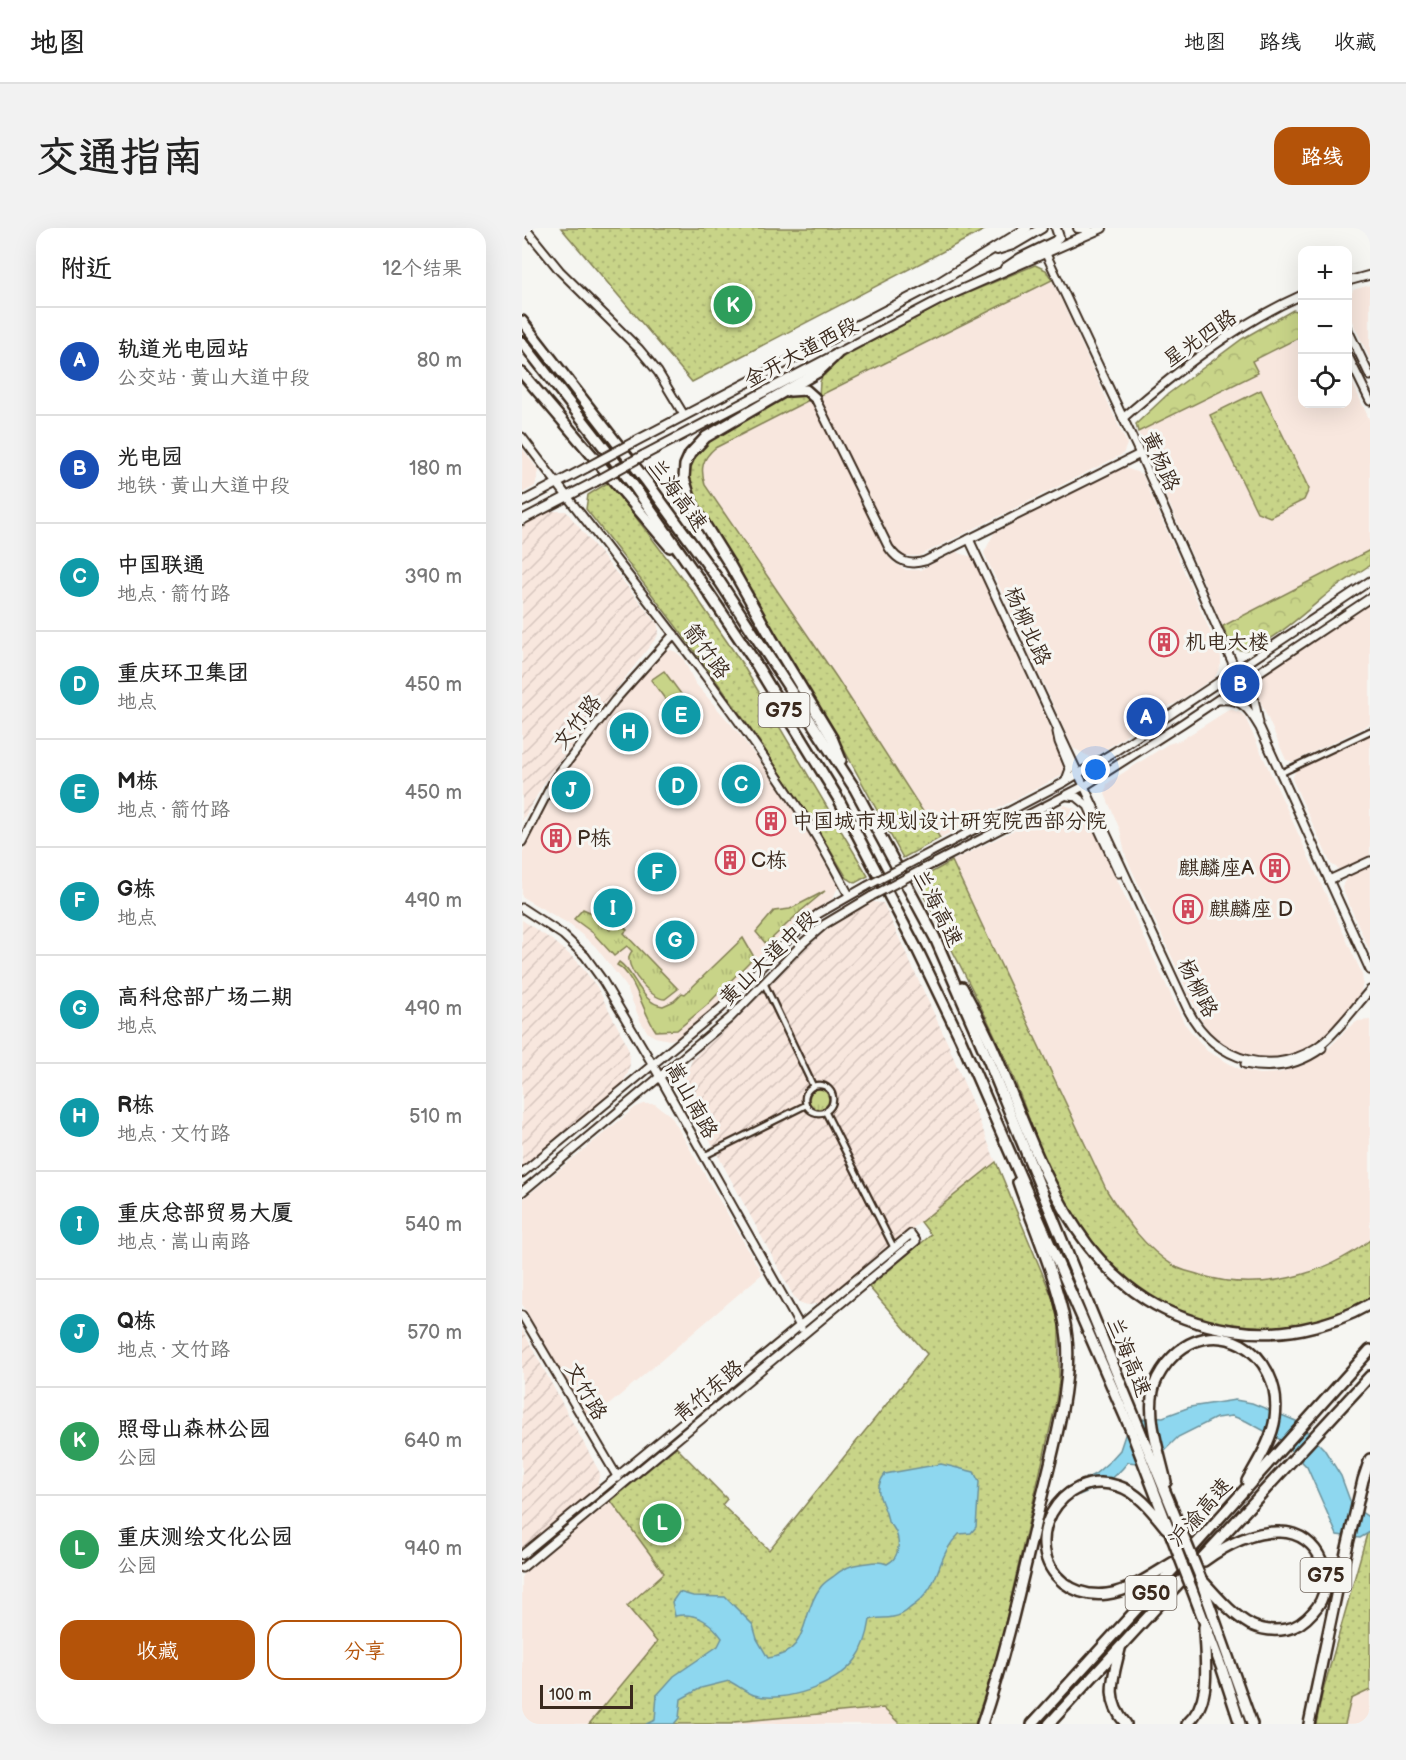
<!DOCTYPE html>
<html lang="zh">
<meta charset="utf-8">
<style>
body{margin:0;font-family:"Balsamiq Sans","LXGW WenKai TC",sans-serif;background:#f2f2f2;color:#222}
.controls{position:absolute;right:18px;top:18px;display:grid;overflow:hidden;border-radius:12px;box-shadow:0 6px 24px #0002}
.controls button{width:54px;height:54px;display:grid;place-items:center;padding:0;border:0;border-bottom:2px solid #e0e0e0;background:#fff;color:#222;font:30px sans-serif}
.scale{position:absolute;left:18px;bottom:15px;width:93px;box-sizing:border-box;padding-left:6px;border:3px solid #3b2a1e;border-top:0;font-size:16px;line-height:21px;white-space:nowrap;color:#3b2a1e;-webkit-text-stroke:4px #f6f6f2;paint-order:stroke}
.you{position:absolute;left:574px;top:542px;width:21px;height:21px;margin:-15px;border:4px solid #fff;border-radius:50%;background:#1a73e8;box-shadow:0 0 0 9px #1a73e833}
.badge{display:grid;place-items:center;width:39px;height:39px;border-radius:50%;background:#b45309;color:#fff;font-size:20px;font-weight:700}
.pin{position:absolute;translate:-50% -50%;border:3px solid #fff;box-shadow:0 2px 6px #0006}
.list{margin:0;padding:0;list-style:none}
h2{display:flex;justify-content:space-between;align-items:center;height:78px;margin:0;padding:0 24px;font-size:26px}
h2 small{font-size:20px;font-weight:400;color:#767676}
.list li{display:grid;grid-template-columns:39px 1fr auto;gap:18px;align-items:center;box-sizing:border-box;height:108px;padding:0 24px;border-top:2px solid #e0e0e0}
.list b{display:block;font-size:22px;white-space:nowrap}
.list p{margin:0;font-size:20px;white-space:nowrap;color:#767676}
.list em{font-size:20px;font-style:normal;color:#767676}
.actions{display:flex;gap:12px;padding:18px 24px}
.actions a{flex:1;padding:14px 0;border:2px solid #b45309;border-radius:18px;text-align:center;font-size:21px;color:#b45309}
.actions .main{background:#b45309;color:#fff}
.icon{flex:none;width:33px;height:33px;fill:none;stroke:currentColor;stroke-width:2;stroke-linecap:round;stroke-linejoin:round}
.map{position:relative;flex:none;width:848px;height:1496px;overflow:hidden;border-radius:18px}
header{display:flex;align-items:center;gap:36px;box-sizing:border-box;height:84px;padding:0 30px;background:#fff;border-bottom:2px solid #e0e0e0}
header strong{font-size:28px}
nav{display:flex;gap:33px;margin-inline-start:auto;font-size:21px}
.intro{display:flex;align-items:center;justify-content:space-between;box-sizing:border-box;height:144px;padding:0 36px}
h1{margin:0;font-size:42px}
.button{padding:15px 27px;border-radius:18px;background:#b45309;color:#fff;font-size:21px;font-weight:700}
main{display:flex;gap:36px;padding:0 36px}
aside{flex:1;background:#fff;border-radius:18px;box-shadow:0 6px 24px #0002}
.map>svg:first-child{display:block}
</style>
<header>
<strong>地图</strong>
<nav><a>地图</a><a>路线</a><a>收藏</a></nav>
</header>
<div class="intro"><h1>交通指南</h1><a class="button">路线</a></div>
<main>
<aside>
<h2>附近<small>12个结果</small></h2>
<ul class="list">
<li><span class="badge" style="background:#1a4fb4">A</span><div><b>轨道光电园站</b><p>公交站 · 黄山大道中段</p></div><em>80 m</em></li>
<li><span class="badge" style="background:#1a4fb4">B</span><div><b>光电园</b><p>地铁 · 黄山大道中段</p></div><em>180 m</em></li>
<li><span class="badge" style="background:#0f9aa8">C</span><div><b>中国联通</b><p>地点 · 箭竹路</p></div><em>390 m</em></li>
<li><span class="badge" style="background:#0f9aa8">D</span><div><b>重庆环卫集团</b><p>地点</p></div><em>450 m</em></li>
<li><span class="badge" style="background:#0f9aa8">E</span><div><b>M栋</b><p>地点 · 箭竹路</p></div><em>450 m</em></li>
<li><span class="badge" style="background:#0f9aa8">F</span><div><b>G栋</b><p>地点</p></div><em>490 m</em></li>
<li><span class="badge" style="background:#0f9aa8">G</span><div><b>高科总部广场二期</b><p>地点</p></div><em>490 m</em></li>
<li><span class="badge" style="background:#0f9aa8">H</span><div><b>R栋</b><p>地点 · 文竹路</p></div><em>510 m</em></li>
<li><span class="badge" style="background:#0f9aa8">I</span><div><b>重庆总部贸易大厦</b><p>地点 · 嵩山南路</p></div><em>540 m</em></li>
<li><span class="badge" style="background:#0f9aa8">J</span><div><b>Q栋</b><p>地点 · 文竹路</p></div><em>570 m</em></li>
<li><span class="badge" style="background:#2e9e5b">K</span><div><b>照母山森林公园</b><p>公园</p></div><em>640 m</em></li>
<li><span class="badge" style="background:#2e9e5b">L</span><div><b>重庆测绘文化公园</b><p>公园</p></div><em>940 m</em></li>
</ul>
<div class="actions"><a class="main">收藏</a><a>分享</a></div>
</aside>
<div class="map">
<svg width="848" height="1496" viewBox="0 0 848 1496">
<defs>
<pattern id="industrial-furrows" width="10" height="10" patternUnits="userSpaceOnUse" patternTransform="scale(1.5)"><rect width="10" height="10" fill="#f8e7de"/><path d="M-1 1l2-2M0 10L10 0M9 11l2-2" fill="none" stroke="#d6c6be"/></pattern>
<pattern id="grass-tufts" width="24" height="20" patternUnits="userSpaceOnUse" patternTransform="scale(1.5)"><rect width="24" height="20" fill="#c8d488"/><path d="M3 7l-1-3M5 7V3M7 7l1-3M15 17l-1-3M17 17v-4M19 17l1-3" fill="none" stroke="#adb675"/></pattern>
<pattern id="forest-crowns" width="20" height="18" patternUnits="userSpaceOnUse" patternTransform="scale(1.5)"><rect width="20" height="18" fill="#c8d488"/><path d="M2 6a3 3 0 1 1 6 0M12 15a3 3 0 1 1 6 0" fill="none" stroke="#adb675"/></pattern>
<pattern id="park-dots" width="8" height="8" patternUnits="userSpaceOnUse" patternTransform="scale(1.5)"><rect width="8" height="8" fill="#c8d488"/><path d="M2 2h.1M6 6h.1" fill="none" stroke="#adb675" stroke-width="1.8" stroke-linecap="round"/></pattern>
</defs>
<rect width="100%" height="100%" fill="#f6f6f2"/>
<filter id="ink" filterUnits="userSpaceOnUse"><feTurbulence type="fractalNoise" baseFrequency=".0167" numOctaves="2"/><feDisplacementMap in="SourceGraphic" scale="12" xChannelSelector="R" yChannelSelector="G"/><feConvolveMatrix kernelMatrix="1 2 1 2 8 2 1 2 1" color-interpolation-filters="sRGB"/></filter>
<g filter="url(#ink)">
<g fill="#f8e7de">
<path d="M530,52L605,216L601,226L397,328H382L372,318L297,168Z"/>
<path d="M848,57V131L826,85V76L831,62Z"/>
<path d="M771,82L780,84V176H826V145L848,193V322L701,398L616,204L614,196L646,166L720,111Z"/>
<path d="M289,171L366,328L371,334L384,342H398L434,324L450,329L542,531L541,545L537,549L418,610L315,450L183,257L180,246L181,235L185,226L193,220Z"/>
<path d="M0,220L17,243L13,258L0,265Z"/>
<path d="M601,239L620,246L699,429V436L693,449L654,475L635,483L614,497L601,510L570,530L551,520L462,325L472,305Z"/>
<path d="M848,374V496L771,534L764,532L737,470L736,458L739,448Z"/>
<path d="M149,422L154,424L161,430L173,455L214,502L247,546L281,596L316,659L311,670L276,694L194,780L162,807L148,812L133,809L126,805L118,792L104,758L73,718L47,696L0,669V625L35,551L96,474L143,424Z"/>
<path d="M708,481L719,485L723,489L840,746L841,755L837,769L805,807L776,825L753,829H730L712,822L694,810L684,800L676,786L604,629L598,602L583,566L585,556L590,552L646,516L659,512Z"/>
<path d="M848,506V629L824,641L818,642L809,636L770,551L774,542Z"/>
<path d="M543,577L564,585L662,795L685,823L717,841L737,846L756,845L780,838L802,825L827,799L836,793L848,792V1012L828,1027L779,1047L734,1055L692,1051L654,1040L625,1018L604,993L585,963L430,633Z"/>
<path d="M848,637V724L820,660L822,654L826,648Z"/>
<path d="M122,876H133L149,888L240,1046L68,1193L0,1076V972L114,879Z"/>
<path d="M89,1273L143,1345L135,1414L67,1496H0V1347Z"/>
<path d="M848,1462V1496H823L829,1471Z"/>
<path d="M361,1480L378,1496H210L211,1494Z"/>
</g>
<g fill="url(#industrial-furrows)">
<path d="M29,283H44L135,395L137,403L135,409L27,547L0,593V297Z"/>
<path d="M350,674L361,675L426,816L474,934L297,1075L288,1077L279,1076L272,1069L164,868L163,850L170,832L178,823L212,794L284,720L307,700Z"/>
<path d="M0,692L33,714L56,734L75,759L103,813L107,823L108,836L106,845L99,858L0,938Z"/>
<path d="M0,1101L78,1245L75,1259L70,1265L0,1322Z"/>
</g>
<g fill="url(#grass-tufts)" stroke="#827f53" stroke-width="1.5">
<path d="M303,663L280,682L244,716L234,704L252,683L268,681Z"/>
<path d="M61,681L70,685L88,702L97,694L105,702L102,705L156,761L143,771C130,771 108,745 107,732C106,728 108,726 110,723L105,718L92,728L71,705L52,691Z"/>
<path d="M221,710L232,729L185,777L155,802L134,803C121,786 113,746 95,737L97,734C114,745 118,775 141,778L152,773L160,765L163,766Z"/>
<circle cx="297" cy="871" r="10"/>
</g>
<g fill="url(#forest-crowns)" stroke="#827f53" stroke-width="1.5">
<path d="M771,82L780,84V108L730,133L736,145L616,204L614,196L646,166L720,111Z"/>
<path d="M848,322V337C835,346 821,354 809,363C792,376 736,430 715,421C707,418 704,405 701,398Z"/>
</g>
<g fill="url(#park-dots)" stroke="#827f53" stroke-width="1.5">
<path d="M39,0H466L170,154Z"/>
<path d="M513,37L524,42L530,52L297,168L298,154L301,147L317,131L422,75Z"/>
<path d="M739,162L787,261L782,272L748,289L735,284L688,187Z"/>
<path d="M279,167L289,171L193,220C180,231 178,241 183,257L315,450L418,610L381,630L313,505L173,276L165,250L167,236L172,227L186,212L261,170Z"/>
<path d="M87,254L173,367L219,434L346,648L333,655L325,650C248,520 157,400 64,281L66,267Z"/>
<path d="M430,633L585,963C604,993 622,1019 652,1038C660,1043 670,1044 678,1047C735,1065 802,1048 848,1012V1071C736,1131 620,1096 552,990C520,941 505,876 480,823C454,765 423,709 394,653Z"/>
<path d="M474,934L531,1071L537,1097V1153L533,1179L476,1426L453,1496H378L361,1480L212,1494L210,1496H67L135,1414L105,1378L142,1345L89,1273L154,1219L205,1271L200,1277L247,1322L405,1126L347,1059L409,1007L399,994Z"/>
<path d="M848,1295V1462L829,1471L823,1496H794L800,1467Z"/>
</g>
<path fill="#c8d488" stroke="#827f53" stroke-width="1.5" d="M142,443L159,466L146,475L129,452Z"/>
<g fill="#8ed7ef" stroke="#6d929b" stroke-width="1.5">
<path d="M713,1172L730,1175L774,1193L802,1221L819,1248L830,1278L848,1290V1304L838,1310L815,1307L785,1239L759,1212L724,1193L710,1188L694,1190L656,1209L643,1222L615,1235L606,1234C591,1253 580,1258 557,1267L545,1260L573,1246L588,1233L598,1222L604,1204L626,1188L641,1189L668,1179Z"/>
<path d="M419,1236L452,1244L457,1254L454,1299L449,1305L437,1306C412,1330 421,1359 388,1380C384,1384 377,1388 371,1389C363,1391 356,1389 348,1392C346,1405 342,1420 334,1431C316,1457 261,1476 232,1467C223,1464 215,1457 207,1453L179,1460L159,1471L157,1490L152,1496H124L133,1492L135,1467L152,1448L196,1418L200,1410C189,1394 173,1384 153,1388L150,1374L157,1364L171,1368L203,1369L231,1397L235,1411L246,1430C289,1425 278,1386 298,1360C301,1355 308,1351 312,1348C319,1342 329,1337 338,1336C348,1335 355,1332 365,1336C381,1329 379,1303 366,1294C364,1274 348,1266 363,1246Z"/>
</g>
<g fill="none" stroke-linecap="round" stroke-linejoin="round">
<g stroke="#3b2a1e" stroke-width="9">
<g id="street">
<path d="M759,545L848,503"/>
<path d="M242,755L291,858"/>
<circle cx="297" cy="871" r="14"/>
<path d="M303,883L372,1020"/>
<path d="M182,928L284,877"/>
</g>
</g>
<g stroke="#3b2a1e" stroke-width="11">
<g id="secondary">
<path d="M3,0L38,43L117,121L136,144L162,187"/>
<path d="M524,26L618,226L720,456"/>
<path d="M826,53L848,47"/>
<path d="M826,102L848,148"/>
<path d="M826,128L848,173"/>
<path d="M293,170L367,320C376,333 386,338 403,333L618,226"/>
<path d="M601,190C655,143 714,96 780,67"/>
<path d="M0,209C95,336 198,458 284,592C300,616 313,642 327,667"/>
<path d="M447,311C521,468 593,625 666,782C692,834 754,852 802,814C819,799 833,779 848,762"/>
<path d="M735,448L730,461L737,495"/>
<path d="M698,472C721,470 728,483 738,500L848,742"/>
<path d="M535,504L537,514L548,541L544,552"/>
<path d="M546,568L555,569L566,578L597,645"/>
<path d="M0,614L33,550L93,472L152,406"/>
<path d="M396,631L541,555L592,524L848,353"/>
<path d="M401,641L564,557L661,495L848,370"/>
<path d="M807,652L848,633"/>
<path d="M0,680L41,707L63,728L81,753L131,837L279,1100"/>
<path d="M723,836C751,842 777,837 800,820"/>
<path d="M0,945L199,780L271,707L296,686L345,658"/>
<path d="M0,964L208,790L281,715L303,696L350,668"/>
<path d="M0,1087L96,1250"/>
<path d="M0,1327L389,1006L394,1013L0,1340"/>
</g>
</g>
<g stroke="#3b2a1e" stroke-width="12">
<g id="primary">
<path d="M556,0H566"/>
<path d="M475,22L491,17L520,0"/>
<path d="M483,40L498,30L533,13L537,9L534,0"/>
<path d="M112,214L416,55L505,0"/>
<path d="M122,227L423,69L580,0"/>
<path d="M0,274L64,240"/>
<path d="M0,292L73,254"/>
</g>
</g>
<g stroke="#3b2a1e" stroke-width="14">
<g id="highway">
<path d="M0,93L125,254L198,354L333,561L413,710L467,834L661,1307"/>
<path d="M0,114L112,258L186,364L229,428L316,570L396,723L438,810L608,1200L649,1307"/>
<path d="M315,126L296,144L184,209L168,226L163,237L162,250L170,276L208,337L250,411L310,510L319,532"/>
<path d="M0,145L148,319"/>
<path d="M268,163L284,162L293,170"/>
<path d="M440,759C453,783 466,807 476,832C525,950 562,1079 708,1102C756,1110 806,1100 848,1076"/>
<path d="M644,1254C638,1226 625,1192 631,1163C633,1152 638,1144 645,1135C690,1079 762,1123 753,1190C750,1212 736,1233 725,1253"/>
<path d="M644,1300C631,1284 616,1264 596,1258C538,1239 495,1317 542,1355C555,1365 569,1368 585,1366C611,1363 636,1342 659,1330"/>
<path d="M679,1351C694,1367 709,1386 729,1397C740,1402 754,1403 765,1401C776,1399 784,1392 791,1384C818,1355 798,1304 758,1304C730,1303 704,1317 682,1333"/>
<path d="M680,1356L730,1496"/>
<path d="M669,1359L700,1441L718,1496"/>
<path d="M598,1421C591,1450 582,1471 604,1496"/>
<path d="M460,1496C484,1426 500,1352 517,1280C529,1230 550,1160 545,1110C540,1061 512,1001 496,954"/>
<path d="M510,1496L666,1325L848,1122"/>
<path d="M527,1496L848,1148"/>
<path d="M665,1496C692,1472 682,1430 682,1399"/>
<path d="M787,1496L816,1358L841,1252L848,1231"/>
</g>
</g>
<use href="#street" stroke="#f6f6f2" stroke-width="4.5"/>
<use href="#secondary" stroke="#f6f6f2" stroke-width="7"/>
<use href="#primary" stroke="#f6f6f2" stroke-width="8"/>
<use href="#highway" stroke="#f6f6f2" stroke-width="9"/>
<g stroke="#3b2a1e" stroke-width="11" stroke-linecap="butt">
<g id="secondary-bridge">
<path d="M345,658L396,631"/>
<path d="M350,668L401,641"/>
</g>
</g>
<g stroke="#3b2a1e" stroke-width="12" stroke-linecap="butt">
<g id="primary-bridge">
<path d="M64,240L112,214"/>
<path d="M73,254L122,227"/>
</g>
</g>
<g stroke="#3b2a1e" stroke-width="14" stroke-linecap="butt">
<g id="highway-bridge">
<path d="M649,1307L669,1359"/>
<path d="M661,1307L679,1351"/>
</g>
</g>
<use href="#secondary-bridge" stroke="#f6f6f2" stroke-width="7"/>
<use href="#primary-bridge" stroke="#f6f6f2" stroke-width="8"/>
<use href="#highway-bridge" stroke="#f6f6f2" stroke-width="9"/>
</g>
</g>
<defs>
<g id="building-ring" transform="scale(1.5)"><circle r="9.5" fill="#f6f6f2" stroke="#d1495b" stroke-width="1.5"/><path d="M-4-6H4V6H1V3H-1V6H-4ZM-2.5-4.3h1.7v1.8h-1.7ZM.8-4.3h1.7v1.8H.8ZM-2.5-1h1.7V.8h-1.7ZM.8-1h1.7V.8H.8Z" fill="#d1495b"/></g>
</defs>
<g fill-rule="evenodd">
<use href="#building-ring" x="642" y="414"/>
<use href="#building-ring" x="249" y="593"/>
<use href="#building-ring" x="34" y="610"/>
<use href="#building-ring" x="208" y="632"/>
<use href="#building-ring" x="753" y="640"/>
<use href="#building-ring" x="666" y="681"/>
</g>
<g text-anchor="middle" stroke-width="6" stroke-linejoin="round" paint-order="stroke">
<g fill="#f6f6f2" stroke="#73675e" stroke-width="1.5">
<rect x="236.5" y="465" width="51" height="34" rx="4.5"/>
<rect x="778.5" y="1330" width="51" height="34" rx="4.5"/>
<rect x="603.5" y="1348" width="51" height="34" rx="4.5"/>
</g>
<g font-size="20" font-weight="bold" fill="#3b2a1e">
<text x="262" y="489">G75</text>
<text x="804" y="1354">G75</text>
<text x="629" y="1372">G50</text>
</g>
<g font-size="21" fill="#3b2a1e" stroke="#f6f6f2">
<text transform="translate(678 110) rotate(-35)" y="7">星光四路</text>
<text transform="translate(279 124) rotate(-28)" y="7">金开大道西段</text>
<text transform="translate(639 233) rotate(66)" y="7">黄杨路</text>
<text transform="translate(156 267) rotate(54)" y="7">兰海高速</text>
<text transform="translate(506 398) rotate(66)" y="7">杨柳北路</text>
<text transform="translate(185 423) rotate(54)" y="7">箭竹路</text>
<text transform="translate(55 494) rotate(-52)" y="7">文竹路</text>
<text transform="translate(416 680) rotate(63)" y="7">兰海高速</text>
<text transform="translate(246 730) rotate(-44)" y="7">黄山大道中段</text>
<text transform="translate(676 760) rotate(63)" y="7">杨柳路</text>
<text transform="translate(170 872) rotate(61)" y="7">嵩山南路</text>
<text transform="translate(607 1129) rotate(68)" y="7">兰海高速</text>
<text transform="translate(64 1163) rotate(60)" y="7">文竹路</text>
<text transform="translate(186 1163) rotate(-40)" y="7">青竹东路</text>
<text transform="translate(678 1284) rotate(-48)" y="7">沪渝高速</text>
</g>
<g font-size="21" fill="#3b2a1e" stroke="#f6f6f2" text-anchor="start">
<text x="663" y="421">机电大楼</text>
<text x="270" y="600">中国城市规划设计研究院西部分院</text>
<text x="55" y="617">P栋</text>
<text x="229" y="639">C栋</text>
<text x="732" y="647" text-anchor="end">麒麟座A</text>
<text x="687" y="688">麒麟座 D</text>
</g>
</g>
</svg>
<div class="controls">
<button>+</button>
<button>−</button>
<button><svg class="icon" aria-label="locate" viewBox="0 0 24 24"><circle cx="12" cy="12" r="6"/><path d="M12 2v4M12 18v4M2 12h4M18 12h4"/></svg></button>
</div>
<div class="scale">100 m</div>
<div class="you"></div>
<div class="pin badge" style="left:624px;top:489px;background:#1a4fb4">A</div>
<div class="pin badge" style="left:718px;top:456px;background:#1a4fb4">B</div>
<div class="pin badge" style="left:219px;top:556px;background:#0f9aa8">C</div>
<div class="pin badge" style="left:156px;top:558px;background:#0f9aa8">D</div>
<div class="pin badge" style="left:159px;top:487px;background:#0f9aa8">E</div>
<div class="pin badge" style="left:135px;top:644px;background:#0f9aa8">F</div>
<div class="pin badge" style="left:153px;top:712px;background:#0f9aa8">G</div>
<div class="pin badge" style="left:107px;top:504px;background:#0f9aa8">H</div>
<div class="pin badge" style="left:91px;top:680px;background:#0f9aa8">I</div>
<div class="pin badge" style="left:49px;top:562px;background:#0f9aa8">J</div>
<div class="pin badge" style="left:211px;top:77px;background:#2e9e5b">K</div>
<div class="pin badge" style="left:140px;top:1295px;background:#2e9e5b">L</div>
</div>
</main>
